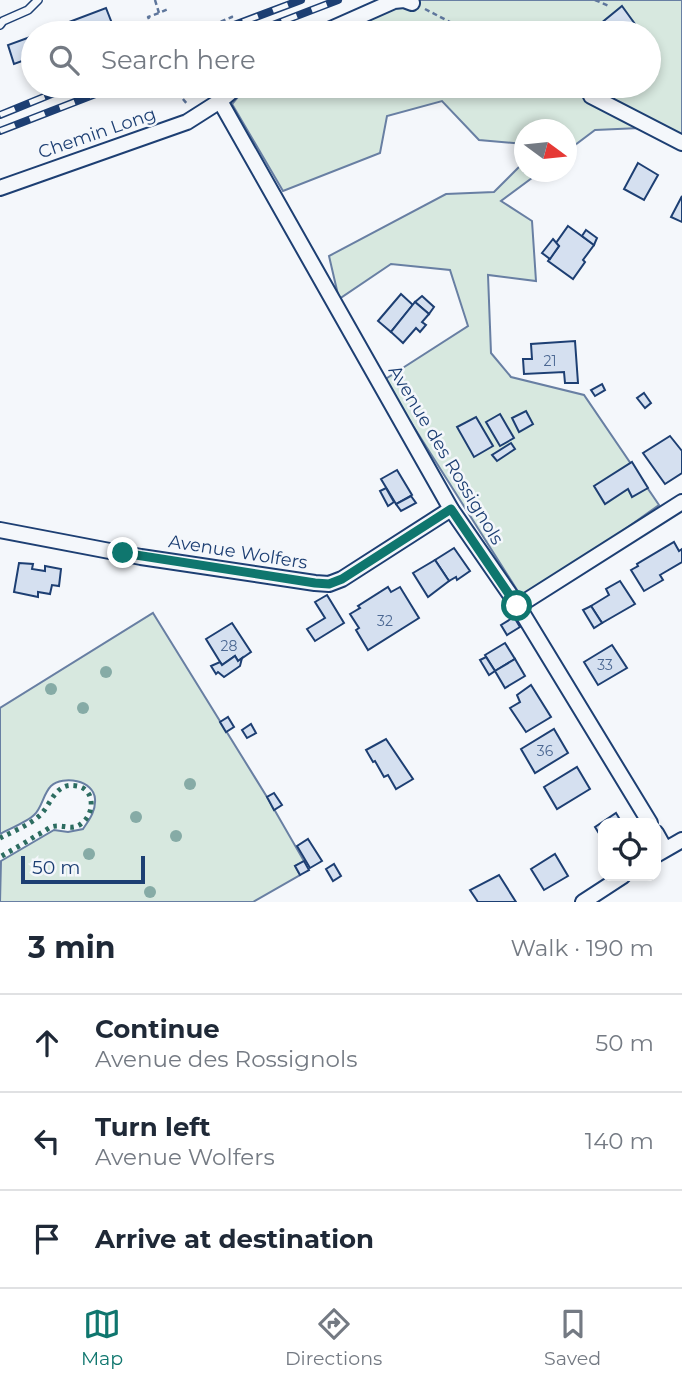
<!DOCTYPE html>
<meta charset="utf-8">
<style>
body{margin:0;font-family:Montserrat,sans-serif;background:#f6f6f7;color:#1f2937}
.controls{position:absolute;right:21px;bottom:21px;display:grid;overflow:hidden;border-radius:14px;box-shadow:0 4px 10px #0003}
.controls button{width:63px;height:63px;display:grid;place-items:center;padding:0;border:0;border-bottom:2px solid #e0e1e3;background:#fff;color:#1f2937;font:35px sans-serif}
.compass{position:absolute;left:514px;top:119px;width:63px;height:63px;border-radius:50%;background:#fff;box-shadow:0 4px 10px #0003;rotate:105deg}
.scale{position:absolute;left:21px;bottom:18px;width:124px;box-sizing:border-box;padding-left:7px;border:4px solid #1d3f73;border-top:0;font-size:19px;line-height:24px;white-space:nowrap;color:#1d3f73;-webkit-text-stroke:5px #f4f7fb;paint-order:stroke}
.stop{position:absolute;width:21px;height:21px;margin:-16px;border:5px solid #0f766e;border-radius:50%;background:#fff}
.stop.end{background:#0f766e;border-color:#fff;box-shadow:0 2px 7px #0008}
.list{margin:0;padding:0;list-style:none}
h2{display:flex;justify-content:space-between;align-items:center;height:91px;margin:0;padding:0 28px;font-size:30px}
h2 small{font-size:23px;font-weight:400;color:#747a83}
.list li{display:grid;grid-template-columns:46px 1fr auto;gap:21px;align-items:center;box-sizing:border-box;height:98px;padding:0 28px;border-top:2px solid #e0e1e3}
.list b{display:block;font-size:26px;white-space:nowrap}
.list p{margin:0;font-size:23px;white-space:nowrap;color:#747a83}
.list em{font-size:23px;font-style:normal;color:#747a83}
.icon{flex:none;width:38px;height:38px;fill:none;stroke:currentColor;stroke-width:2;stroke-linecap:round;stroke-linejoin:round}
.map{position:relative;flex:none;width:682px;height:902px;overflow:hidden}
.search{position:absolute;background:#fff;box-shadow:0 4px 10px #0003;left:21px;right:21px;top:21px;height:77px;display:flex;align-items:center;gap:18px;box-sizing:border-box;padding:0 24px;border-radius:38px;color:#747a83;font-size:26px}
.sheet{height:385px;background:#fff}
nav{display:flex;justify-content:space-around;align-items:center;box-sizing:border-box;height:98px;border-top:2px solid #e0e1e3;background:#fff;font-size:19px;color:#747a83}
nav a{display:grid;justify-items:center;gap:4px}
nav .on{color:#0f766e}
.map>svg:first-child{display:block}
</style>
<div class="map">
<svg width="682" height="902" viewBox="0 0 682 902">
<rect width="100%" height="100%" fill="#f4f7fb"/>
<g fill="#d7e8df" stroke="#687fa3" stroke-width="2">
<path d="M417,0H682V151L640,128L595,130L567,151L566,130H524V144L479,140L442,101L387,116L380,153L283,191L232,104L247,86H649V33H325Z"/>
<path d="M524,162V172H540L501,201L532,221L536,281L488,275L491,353L511,377L584,395L659,505L524,601L384,380L468,326L450,270L391,264L339,299L329,256L446,194L494,192Z"/>
<path d="M153,613L267,797L304,861L295,866L300,875L253,902H0L1,861L54,830L68,832L83,829C89,820 96,811 95,799C94,780 63,775 51,786C43,794 42,808 34,815C27,822 9,829 0,834V708Z"/>
</g>
<g fill="#d5e0f0" stroke="#1d3f73" stroke-width="2">
<path d="M622,6L635,24L624,33H589Z"/>
<path d="M106,8L113,26L94,33H40Z"/>
<path d="M33,36V57L14,64L8,45Z"/>
<path d="M638,163L658,175L644,200L624,189Z"/>
<path d="M682,196V222L671,217Z"/>
<path d="M568,226L594,245L583,260L585,262L573,279L548,261L559,246L556,243Z"/>
<path d="M586,230L597,238L594,245L582,236Z"/>
<path d="M553,239L559,246L550,259L542,253Z"/>
<path d="M401,294L413,305L391,332L378,321Z"/>
<path d="M422,296L434,307L429,314L415,302Z"/>
<path d="M415,302L429,314L422,322L426,325L420,332L416,328L403,343L391,332Z"/>
<path d="M575,341L578,383H565L564,372L524,374L523,359H532L531,344Z"/>
<path d="M602,384L605,390L595,396L591,390Z"/>
<path d="M644,393L651,403L645,408L637,398Z"/>
<path d="M526,411L533,424L519,432L512,418Z"/>
<path d="M500,414L514,438L500,446L486,422Z"/>
<path d="M476,417L493,446L474,457L457,427Z"/>
<path d="M670,436L682,451V473L665,484L643,453Z"/>
<path d="M511,443L515,449L497,461L492,455Z"/>
<path d="M632,462L648,488L632,497L628,489L605,504L594,486Z"/>
<path d="M397,470L412,495L396,504L381,479Z"/>
<path d="M386,488L394,502L388,506L380,491Z"/>
<path d="M411,496L416,503L401,511L396,504Z"/>
<path d="M674,542L679,551L682,549V562L660,575L663,580L644,591L631,570L638,566L637,564Z"/>
<path d="M454,548L470,571L457,580L456,577L449,581L435,560Z"/>
<path d="M435,560L449,581L428,597L413,573Z"/>
<path d="M19,563L33,564L32,569L45,571V566L61,569L59,586L52,585L50,594L38,592V597L14,592Z"/>
<path d="M620,581L635,604L602,623L591,606L609,595L606,589Z"/>
<path d="M388,587L391,592L400,587L419,618L368,650L356,630L359,628L350,614L360,608L358,606Z"/>
<path d="M327,595L344,623L315,641L307,629L325,618L315,602Z"/>
<path d="M591,606L602,623L594,628L583,610Z"/>
<path d="M514,617L520,627L507,635L501,625Z"/>
<path d="M232,623L251,652L238,661L235,656L222,665L206,639Z"/>
<path d="M505,643L515,659L495,671L485,655Z"/>
<path d="M612,645L627,668L598,685L584,662Z"/>
<path d="M235,656L238,661L242,658L240,666L224,677L218,672L216,674L211,666L220,662L222,665Z"/>
<path d="M486,657L495,671L489,675L480,660Z"/>
<path d="M515,659L525,676L505,688L495,671Z"/>
<path d="M531,685L551,717L526,732L510,708L520,702L517,695Z"/>
<path d="M228,717L234,727L226,732L220,722Z"/>
<path d="M251,724L256,733L247,738L242,730Z"/>
<path d="M554,729L568,753L535,773L521,749Z"/>
<path d="M386,739L413,779L396,789L388,775L384,777L375,761L373,762L366,750Z"/>
<path d="M577,767L590,789L557,809L544,787Z"/>
<path d="M274,793L282,805L274,810L267,797Z"/>
<path d="M616,813L622,823H603V840L595,827Z"/>
<path d="M308,839L322,861L310,868L297,846Z"/>
<path d="M555,854L568,876L544,890L531,869Z"/>
<path d="M304,861L309,870L300,875L295,866Z"/>
<path d="M334,864L341,876L333,881L326,869Z"/>
<path d="M499,875L516,902H478L470,890Z"/>
</g>
<g fill="none" stroke-linecap="round" stroke-linejoin="round">
<g stroke="#1d3f73" stroke-width="10">
<path id="service" d="M0,25L3,21L28,10L38,0"/>
</g>
<g stroke="#1d3f73" stroke-width="18">
<g id="minor">
<path d="M322,33L394,1L404,0L412,3"/>
<path d="M591,96L682,143"/>
<path d="M220,101L451,509L518,606L650,823"/>
<path d="M0,188L187,122L220,101L238,86"/>
<path d="M0,530L141,557L315,583L329,584L342,579L451,509"/>
<path d="M518,606L682,502"/>
<path d="M656,833L665,849"/>
<path d="M656,855L682,840"/>
<path d="M583,902L623,876"/>
</g>
</g>
<g stroke="#5e769c" stroke-width="2.5" stroke-dasharray="5 3.5" stroke-linecap="butt">
<path d="M155,0L159,13L168,9"/>
<path d="M595,0L609,6"/>
<path d="M425,9L471,33"/>
<path d="M149,19L148,17L159,13"/>
<path d="M205,28L232,17L231,13"/>
<path d="M179,32V33"/>
<path d="M172,86L188,105"/>
</g>
<use href="#service" stroke="#f4f7fb" stroke-width="7"/>
<use href="#minor" stroke="#f4f7fb" stroke-width="14"/>
<g stroke="#1d3f73" stroke-width="8">
<g id="rail">
<path d="M213,33L301,0"/>
<path d="M252,33L338,0"/>
<path d="M0,115L71,86"/>
<path d="M0,131L116,86"/>
</g>
</g>
<use href="#rail" stroke="#f4f7fb" stroke-width="5" stroke-dasharray="16" stroke-linecap="butt"/>
<path stroke="#2c6c60" stroke-width="5" stroke-dasharray="3.5 5" stroke-linecap="butt" d="M0,838C12,832 27,826 38,817C51,807 54,781 77,786C95,789 95,813 82,823C72,832 62,823 51,827C47,829 42,833 37,835C25,843 12,850 0,857"/>
</g>
<g fill="#86aba6">
<circle cx="106" cy="672" r="6"/>
<circle cx="51" cy="689" r="6"/>
<circle cx="83" cy="708" r="6"/>
<circle cx="190" cy="784" r="6"/>
<circle cx="136" cy="817" r="6"/>
<circle cx="176" cy="836" r="6"/>
<circle cx="89" cy="854" r="6"/>
<circle cx="150" cy="892" r="6"/>
</g>
<g fill="none" stroke-linecap="round" stroke-linejoin="round">
<path stroke="#0f766e" stroke-width="9" d="M123,553L315,583L329,584L342,579L451,509L517,606"/>
</g>
<g text-anchor="middle" stroke-width="5" stroke-linejoin="round" paint-order="stroke">
<g font-size="14" fill="#4b6792">
<text x="550" y="366">21</text>
<text x="385" y="626">32</text>
<text x="229" y="651">28</text>
<text x="605" y="670">33</text>
<text x="545" y="756">36</text>
</g>
<g font-size="18" fill="#1d3f73" stroke="#f4f7fb">
<text transform="translate(97 133) rotate(-19)" y="6">Chemin Long</text>
<text transform="translate(446 455) rotate(59)" y="6">Avenue des Rossignols</text>
<text transform="translate(238 552) rotate(9)" y="6">Avenue Wolfers</text>
</g>
</g>
</svg>
<div class="controls">
<button><svg class="icon" aria-label="locate" viewBox="0 0 24 24"><circle cx="12" cy="12" r="6"/><path d="M12 2v4M12 18v4M2 12h4M18 12h4"/></svg></button>
</div>
<svg class="compass" viewBox="-18 -18 36 36"><path d="M0-13l5 13h-10z" fill="#e53935"/><path d="M0 13l5-13h-10z" fill="#747a83"/></svg>
<div class="scale">50 m</div>
<div class="stop" style="left:517px;top:606px"></div>
<div class="stop end" style="left:123px;top:553px"></div>
<div class="search"><svg class="icon" aria-label="search" viewBox="0 0 24 24"><circle cx="10" cy="10" r="6"/><path d="M15 15l6 6"/></svg>Search here</div>
</div>
<section class="sheet">
<h2>3 min<small>Walk · 190 m</small></h2>
<ul class="list">
<li><svg class="icon" aria-label="ahead" viewBox="0 0 24 24"><path d="M12 20V5M6 11l6-6 6 6"/></svg><div><b>Continue</b><p>Avenue des Rossignols</p></div><em>50 m</em></li>
<li><svg class="icon" aria-label="left" viewBox="0 0 24 24"><path d="M17 20v-9H6M10 6l-5 5 5 5"/></svg><div><b>Turn left</b><p>Avenue Wolfers</p></div><em>140 m</em></li>
<li><svg class="icon" aria-label="arrive" viewBox="0 0 24 24"><path d="M6 21V4h12l-3 4 3 4H6"/></svg><div><b>Arrive at destination</b></div></li>
</ul>
</section>
<nav>
<a class="on"><svg class="icon" aria-label="map" viewBox="0 0 24 24"><path d="M3 6l6-2 6 2 6-2v14l-6 2-6-2-6 2zM9 4v14M15 6v14"/></svg>Map</a>
<a><svg class="icon" aria-label="directions" viewBox="0 0 24 24"><path d="M12 3l9 9-9 9-9-9zM9 14v-3h6M13 9l2 2-2 2"/></svg>Directions</a>
<a><svg class="icon" aria-label="saved" viewBox="0 0 24 24"><path d="M7 4h10v16l-5-4-5 4z"/></svg>Saved</a>
</nav>
